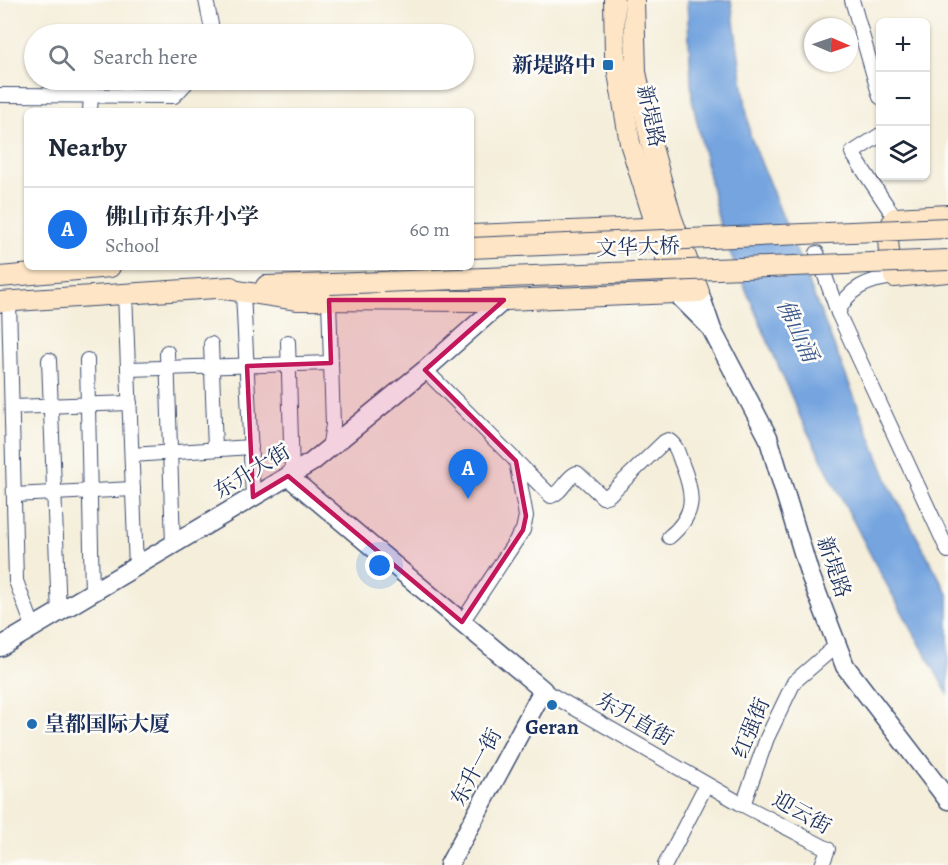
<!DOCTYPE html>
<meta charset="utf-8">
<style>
body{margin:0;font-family:Alegreya,"Noto Serif SC",serif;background:#f2f2f3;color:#1f2937}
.controls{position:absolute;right:18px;top:18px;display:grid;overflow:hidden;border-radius:9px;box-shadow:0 2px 4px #0004}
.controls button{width:54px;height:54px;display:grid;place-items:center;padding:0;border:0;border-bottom:2px solid #e0e1e3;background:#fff;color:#1f2937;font:30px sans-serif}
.compass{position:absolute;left:804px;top:18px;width:54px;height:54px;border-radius:50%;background:#fff;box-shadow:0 2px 4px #0004;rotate:92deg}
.you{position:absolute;left:380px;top:566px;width:21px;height:21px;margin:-15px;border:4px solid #fff;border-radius:50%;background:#1a73e8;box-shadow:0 0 0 9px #1a73e833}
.badge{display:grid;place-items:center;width:39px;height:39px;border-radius:50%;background:#1a73e8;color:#fff;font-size:20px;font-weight:700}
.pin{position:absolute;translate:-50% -50px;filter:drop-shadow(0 2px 3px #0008)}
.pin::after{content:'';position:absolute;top:32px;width:21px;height:18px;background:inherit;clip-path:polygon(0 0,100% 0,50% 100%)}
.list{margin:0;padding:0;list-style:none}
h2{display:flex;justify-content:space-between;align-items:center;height:78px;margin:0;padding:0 24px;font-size:26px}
h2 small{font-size:20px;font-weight:400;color:#747a83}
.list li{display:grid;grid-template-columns:39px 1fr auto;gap:18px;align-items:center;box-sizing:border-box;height:84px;padding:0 24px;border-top:2px solid #e0e1e3}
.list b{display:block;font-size:22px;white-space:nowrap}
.list p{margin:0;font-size:20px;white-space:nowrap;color:#747a83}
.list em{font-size:20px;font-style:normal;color:#747a83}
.icon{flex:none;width:33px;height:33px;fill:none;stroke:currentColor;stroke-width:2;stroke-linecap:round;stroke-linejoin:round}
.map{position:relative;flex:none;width:948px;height:865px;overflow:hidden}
.search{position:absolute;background:#fff;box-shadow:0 2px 4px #0004;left:24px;top:24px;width:450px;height:66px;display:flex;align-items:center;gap:15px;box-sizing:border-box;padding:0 21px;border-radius:33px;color:#747a83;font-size:22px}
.panel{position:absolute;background:#fff;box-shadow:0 2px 4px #0004;left:24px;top:108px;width:450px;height:162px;border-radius:9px}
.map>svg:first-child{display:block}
</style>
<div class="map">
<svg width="948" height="865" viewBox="0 0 948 865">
<rect width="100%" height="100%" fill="#fdfcf7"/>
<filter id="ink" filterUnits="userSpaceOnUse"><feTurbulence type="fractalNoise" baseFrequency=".0167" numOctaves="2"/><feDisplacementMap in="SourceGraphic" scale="12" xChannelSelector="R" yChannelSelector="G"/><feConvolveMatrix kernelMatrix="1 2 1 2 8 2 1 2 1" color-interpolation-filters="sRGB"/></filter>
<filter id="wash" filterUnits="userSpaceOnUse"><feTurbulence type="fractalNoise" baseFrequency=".008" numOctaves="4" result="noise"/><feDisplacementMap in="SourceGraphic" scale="24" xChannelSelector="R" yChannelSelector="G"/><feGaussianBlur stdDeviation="1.35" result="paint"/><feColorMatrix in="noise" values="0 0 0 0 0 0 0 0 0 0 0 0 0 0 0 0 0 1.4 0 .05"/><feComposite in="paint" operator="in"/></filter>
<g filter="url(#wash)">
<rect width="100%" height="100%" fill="#f4eeda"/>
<path fill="#75a4df" stroke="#486a9e" stroke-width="1.5" d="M687,0H731L750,135L891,489L948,594V694L877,567L801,419L721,231L692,99Z"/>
</g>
<g filter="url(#ink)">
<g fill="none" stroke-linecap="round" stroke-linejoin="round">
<g stroke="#3c4c71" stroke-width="16">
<g id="minor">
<path d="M206,0L213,34"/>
<path d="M852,0L880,97"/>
<path d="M0,95L174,96L189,80"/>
<path d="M90,111L91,95"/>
<path d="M880,135L852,153L895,218"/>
<path d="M817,253L838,313L948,551"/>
<path d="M243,292L253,497"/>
<path d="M125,293L136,567"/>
<path d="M329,300L333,425L329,448"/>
<path d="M9,301L16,581L34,629"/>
<path d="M838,313C848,288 868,280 894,277"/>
<path d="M288,342L292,474"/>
<path d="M211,344L215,449"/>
<path d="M167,352L173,545"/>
<path d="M49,360L59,614"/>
<path d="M87,360L92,594"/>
<path d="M128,369L331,363"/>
<path d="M425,370L551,496C563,492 565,478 577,473L603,497L609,495L664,442L668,440C677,445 678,454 682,464C694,494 697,514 669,537"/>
<path d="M13,407L130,403"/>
<path d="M132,455L251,447"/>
<path d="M14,495L133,489"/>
<path d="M462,622L523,530L526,516L516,461"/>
<path d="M543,690L743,805L767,738L794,682L837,645"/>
<path d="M743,805L828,849L822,865"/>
<path d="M665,865L706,785"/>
</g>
</g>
<g stroke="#3c4c71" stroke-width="21">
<g id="tertiary">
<path d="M699,292L712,330L768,437L809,572L845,666L948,800"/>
<path d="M677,294L709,326"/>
<path d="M288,476L543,690L449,865"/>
<path d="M0,647L312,462L425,370L504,300"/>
</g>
</g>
<g stroke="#3c4c71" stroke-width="22">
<g id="secondary">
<path d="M614,0L615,55L630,143L675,286"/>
<path d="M948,215L895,218C883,234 890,258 894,277L948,272"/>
<path d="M471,235L670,227"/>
<path d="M0,277L110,267"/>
<path d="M266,286L330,284"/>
<path d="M218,288L298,300L480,301L699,292L671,216L652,147L636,72L634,0"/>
<path d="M0,302L231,287"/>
</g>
</g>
<use href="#minor" stroke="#fff" stroke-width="14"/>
<use href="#tertiary" stroke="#fff" stroke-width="18"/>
<use href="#secondary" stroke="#fde5c5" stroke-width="20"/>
<g stroke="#3c4c71" stroke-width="22" stroke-linecap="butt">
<g id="secondary-bridge">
<path d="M471,248L948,228"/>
<path d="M330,284L948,260"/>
</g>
</g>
<use href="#secondary-bridge" stroke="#fde5c5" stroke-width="20"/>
</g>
</g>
<path fill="#c2185b" fill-opacity="0.2" stroke="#c2185b" stroke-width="4.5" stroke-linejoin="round" d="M329,300H504L425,370L516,461L526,516L523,530L462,622L288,476L253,497L247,366L331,363Z"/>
<g fill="#1f6fb2" stroke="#fdfcf7" stroke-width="2">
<rect x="602" y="59" width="12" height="12" rx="3"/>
<circle cx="552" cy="705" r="6"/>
<circle cx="32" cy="724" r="6"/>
</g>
<g text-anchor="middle" stroke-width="5" stroke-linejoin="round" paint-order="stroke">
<g font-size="21" font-weight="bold" fill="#1b2f5e" stroke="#fdfcf7" text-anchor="end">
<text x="596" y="72">新堤路中</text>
<text x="44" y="731" text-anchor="start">皇都国际大厦</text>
<text x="552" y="734" text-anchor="middle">Geran</text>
</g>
<g font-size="21" fill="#1b2f5e" stroke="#fdfcf7">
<text transform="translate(651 116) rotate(78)" y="7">新堤路</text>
<text transform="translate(638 247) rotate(-2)" y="7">文华大桥</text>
<text transform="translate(252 471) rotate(-31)" y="7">东升大街</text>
<text transform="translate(834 567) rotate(71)" y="7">新堤路</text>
<text transform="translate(635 719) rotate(30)" y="7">东升直街</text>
<text transform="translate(751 728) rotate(-67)" y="7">红强街</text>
<text transform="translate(476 767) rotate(-62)" y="7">东升一街</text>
<text transform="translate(802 813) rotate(29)" y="7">迎云街</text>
</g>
<g font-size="22" font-style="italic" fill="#3a588b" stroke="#fdfcf7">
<text transform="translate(798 330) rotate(65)" y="8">佛山涌</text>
</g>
</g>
</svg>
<div class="controls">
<button>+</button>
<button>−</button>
<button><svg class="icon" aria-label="layers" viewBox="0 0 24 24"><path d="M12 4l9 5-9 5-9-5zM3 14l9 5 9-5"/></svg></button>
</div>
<svg class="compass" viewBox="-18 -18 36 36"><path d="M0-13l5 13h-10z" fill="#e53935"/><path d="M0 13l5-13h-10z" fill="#747a83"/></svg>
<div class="you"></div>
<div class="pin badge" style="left:468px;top:499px">A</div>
<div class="search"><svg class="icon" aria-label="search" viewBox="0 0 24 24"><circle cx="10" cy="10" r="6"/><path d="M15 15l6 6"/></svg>Search here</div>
<section class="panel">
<h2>Nearby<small></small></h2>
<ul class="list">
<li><span class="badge">A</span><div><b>佛山市东升小学</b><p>School</p></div><em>60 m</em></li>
</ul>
</section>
</div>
